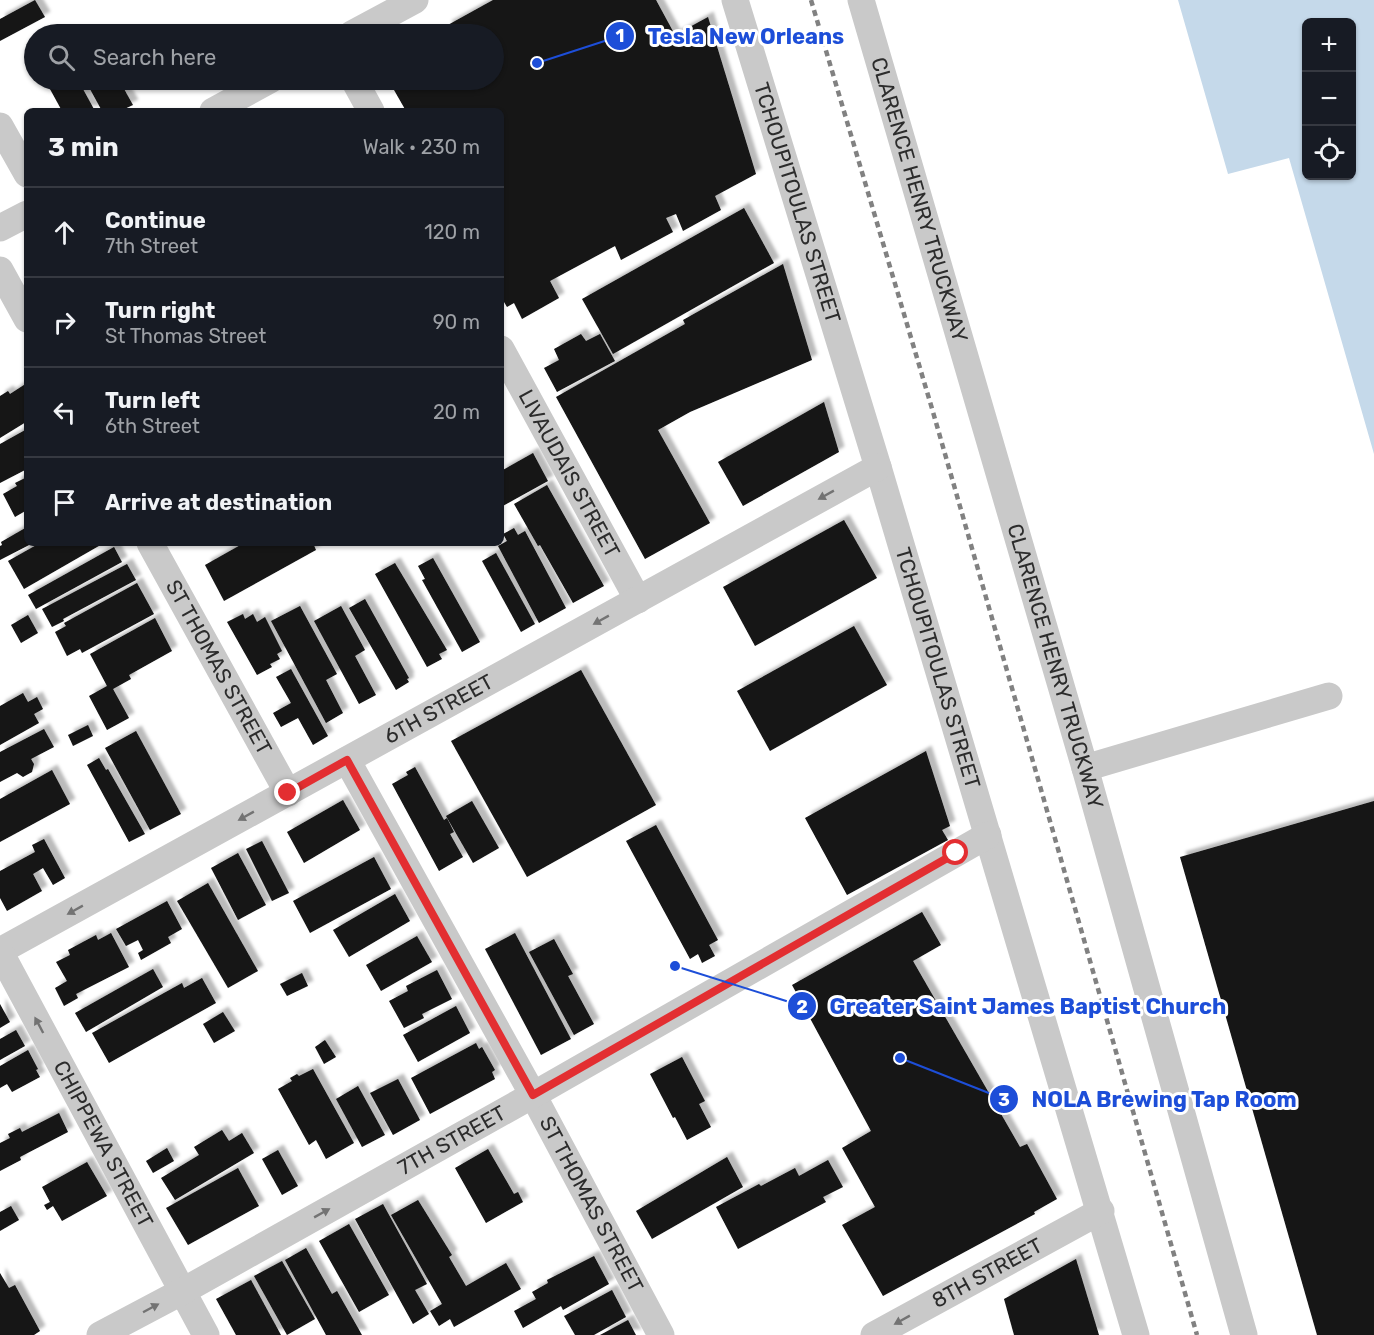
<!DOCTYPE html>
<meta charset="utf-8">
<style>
body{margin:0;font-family:Rubik,sans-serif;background:#242831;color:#f1f3f6}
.controls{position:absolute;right:18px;top:18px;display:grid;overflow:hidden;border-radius:9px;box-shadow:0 2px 4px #0004}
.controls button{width:54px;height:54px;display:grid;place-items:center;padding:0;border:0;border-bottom:2px solid #363941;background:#171b24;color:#f1f3f6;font:30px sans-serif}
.stop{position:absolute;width:18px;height:18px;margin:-14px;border:4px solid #e32e31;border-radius:50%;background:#fff}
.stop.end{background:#e32e31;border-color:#fff;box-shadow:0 2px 6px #0008}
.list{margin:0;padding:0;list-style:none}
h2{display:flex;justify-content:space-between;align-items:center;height:78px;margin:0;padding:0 24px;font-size:26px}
h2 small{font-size:20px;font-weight:400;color:#9ea1a6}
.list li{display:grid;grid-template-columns:39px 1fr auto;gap:18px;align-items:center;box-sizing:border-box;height:90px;padding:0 24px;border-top:2px solid #363941}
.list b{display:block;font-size:22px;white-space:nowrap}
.list p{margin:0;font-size:20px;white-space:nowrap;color:#9ea1a6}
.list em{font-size:20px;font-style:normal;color:#9ea1a6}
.icon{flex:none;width:33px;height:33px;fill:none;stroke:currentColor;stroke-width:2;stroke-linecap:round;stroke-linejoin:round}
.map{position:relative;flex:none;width:1374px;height:1335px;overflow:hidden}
.search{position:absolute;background:#171b24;box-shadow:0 2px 4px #0004;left:24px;top:24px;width:480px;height:66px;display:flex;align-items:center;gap:15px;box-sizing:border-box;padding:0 21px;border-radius:33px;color:#9ea1a6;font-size:22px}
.panel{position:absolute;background:#171b24;box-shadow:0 2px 4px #0004;left:24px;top:108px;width:480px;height:438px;border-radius:9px}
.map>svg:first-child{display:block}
</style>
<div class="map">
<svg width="1374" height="1335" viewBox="0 0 1374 1335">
<defs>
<filter id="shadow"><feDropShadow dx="5.5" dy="-5.5" stdDeviation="1.5" flood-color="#0004"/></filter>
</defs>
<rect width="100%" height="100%" fill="#fff"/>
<path fill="#c5d9ea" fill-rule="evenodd" d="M1178,0H1374V454L1289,158L1228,174ZM1306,22H1352V176H1306Z"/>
<g fill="#131313" filter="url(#shadow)">
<path d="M35,0L45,17L0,41V19Z"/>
<path d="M493,0H656L675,35L708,17L756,174L715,196L721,210L683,231L676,214L666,218L673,232L621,260L615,246L550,281L559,298L522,319L514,303L507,307L501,297V111H406L394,90L412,80H494V34H451L446,26Z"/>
<path d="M45,80H78L95,111H62Z"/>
<path d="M85,80H119L133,105L120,111H102Z"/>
<path d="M744,208L774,263L613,354L582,299Z"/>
<path d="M783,264L812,360L690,412L658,430L710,523L645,559L556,397L685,324L683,320Z"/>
<path d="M581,334L586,341L600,334L615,361L557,392L544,368L559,360L554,349Z"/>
<path d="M27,383L26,422L0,438V396L8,391L10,394Z"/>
<path d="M824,402L839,452L743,506L718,462Z"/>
<path d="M27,429V469L0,483V444Z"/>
<path d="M533,453L548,481L501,507V471Z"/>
<path d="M27,477V510L15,517L3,494L17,486L15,483Z"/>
<path d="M547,485L604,586L573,603L540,545L538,546L514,504Z"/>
<path d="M844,520L877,578L755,646L723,587Z"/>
<path d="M27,527V543H33L0,560V546L2,545L1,542Z"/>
<path d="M514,528L518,535L525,531L566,608L539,623L498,546L507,541L503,534Z"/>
<path d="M40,543H104L24,589L8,561Z"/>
<path d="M244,543H313L316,550L224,601L205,565Z"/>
<path d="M114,547L122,562L36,609L28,595Z"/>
<path d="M496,553L535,624L521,632L482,561Z"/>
<path d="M433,558L480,642L462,652L422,580L425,579L418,566Z"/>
<path d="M395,563L447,650L439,654L442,659L427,667L375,574Z"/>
<path d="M127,564L136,580L63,619L64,621L52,627L42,609Z"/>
<path d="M137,583L154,614L82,653L80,649L67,656L55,632L66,626L64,623Z"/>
<path d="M365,599L409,678L407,679L409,682L396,690L349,608Z"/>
<path d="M300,606L337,674L326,680L343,713L326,723L271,621Z"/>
<path d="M341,606L365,650L355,656L376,695L359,704L314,621Z"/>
<path d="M243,614L245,619L253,614L257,622L265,617L282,651L277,654L280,659L270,664L272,667L257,675L227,622Z"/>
<path d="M28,615L38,633L21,643L11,625Z"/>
<path d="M155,618L172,651L129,675L131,679L113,689L129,718L107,730L89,696L107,686L90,654Z"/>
<path d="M854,626L887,685L770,751L737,691Z"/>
<path d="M291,669L328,736L313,745L298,718L281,727L273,713L291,703L276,677Z"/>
<path d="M581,670L656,805L527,877L451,741Z"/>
<path d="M23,693L28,702L37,697L43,709L34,714L39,723L0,745V706Z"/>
<path d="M88,725L93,736L73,746L68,735Z"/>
<path d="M44,729L54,747L31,759L34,764L32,772L23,777L17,773L0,782V752Z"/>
<path d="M136,731L181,814L150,830L105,748Z"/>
<path d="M926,751L950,826L942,830L948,840L847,895L805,818Z"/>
<path d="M99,758L106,770L108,769L145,834L129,842L87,765Z"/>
<path d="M415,767L444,820L447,818L454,832L450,834L463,857L439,871L392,784L408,775L406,772Z"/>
<path d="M52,770L70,804L0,842V799Z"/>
<path d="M343,800L360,830L304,863L287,832Z"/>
<path d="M472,801L499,848L473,863L446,816Z"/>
<path d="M1374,801V1335H1317L1180,857Z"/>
<path d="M656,825L718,940L709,945L715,956L702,963L698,954L690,959L626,841Z"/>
<path d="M44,839L65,878L53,885L43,868L33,874L42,891L7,911L0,898V871L35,852L32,845Z"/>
<path d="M262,841L289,893L272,901L246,849Z"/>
<path d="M238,853L266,905L238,920L211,868Z"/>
<path d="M374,857L391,889L310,933L293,901Z"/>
<path d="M208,883L258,971L228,988L177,901Z"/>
<path d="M395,894L410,921L349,957L333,930Z"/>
<path d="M167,901L182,929L168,937L171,943L141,960L138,953L143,950L138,940L126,946L116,929Z"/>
<path d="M922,912L941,945L913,961L1020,1147L1027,1144L1057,1199L1034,1212L1035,1214L883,1296L842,1225L875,1207L842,1148L871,1131L792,985Z"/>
<path d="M111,933L129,967L76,994L78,998L64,1006L55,988L67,981L56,962L70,955L68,950L96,935L98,940Z"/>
<path d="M515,933L571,1039L541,1055L485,949Z"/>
<path d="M417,936L432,962L381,991L366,965Z"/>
<path d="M554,939L573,974L568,976L594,1024L574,1035L529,952Z"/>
<path d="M153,969L163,987L86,1032L75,1013Z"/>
<path d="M437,970L452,999L422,1014L424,1018L404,1028L389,1001L408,991L406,986Z"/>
<path d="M302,973L308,986L287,996L280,984Z"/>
<path d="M202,978L216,1003L109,1063L92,1033L182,983L184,988Z"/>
<path d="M0,1004L10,1022L0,1028Z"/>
<path d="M456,1006L470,1033L418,1062L403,1035Z"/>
<path d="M223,1012L235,1031L214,1043L203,1024Z"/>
<path d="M16,1030L25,1046L0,1060V1039Z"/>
<path d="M325,1040L336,1057L324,1064L315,1047Z"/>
<path d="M476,1043L479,1049L482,1047L495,1070L492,1072L495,1079L430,1114L411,1078Z"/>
<path d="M28,1050L38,1069L36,1070L40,1077L12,1092L7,1084L0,1088V1066Z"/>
<path d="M682,1057L705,1101L699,1104L711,1127L687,1140L675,1117L673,1118L650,1074Z"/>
<path d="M313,1069L354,1143L326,1159L316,1140L309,1145L278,1089L292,1081L290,1078L297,1074L299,1076Z"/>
<path d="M398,1079L420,1120L393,1135L370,1093Z"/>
<path d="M358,1086L385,1135L362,1147L336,1099Z"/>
<path d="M59,1113L68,1132L20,1157L21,1160L0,1171V1143L10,1138L8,1134L20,1128L22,1132Z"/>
<path d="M222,1130L229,1141L242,1133L254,1153L175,1200L161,1178L199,1155L194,1147Z"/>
<path d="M167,1148L174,1161L153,1173L146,1161Z"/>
<path d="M488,1149L514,1194L518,1192L523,1202L486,1223L455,1168Z"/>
<path d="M278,1150L298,1186L282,1195L262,1159Z"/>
<path d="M727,1157L743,1187L652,1239L636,1211Z"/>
<path d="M828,1160L843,1187L823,1197L826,1202L738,1249L716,1207L759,1184L761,1186L795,1168L799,1176Z"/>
<path d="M87,1162L107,1196L62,1221L53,1206L47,1210L44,1205L50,1202L42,1187Z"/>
<path d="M238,1168L259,1206L188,1245L166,1208Z"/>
<path d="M418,1200L452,1255L449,1257L466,1286L506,1263L521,1289L454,1327L450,1319L439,1326L430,1311L442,1304L391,1215Z"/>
<path d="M383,1204L427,1284L415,1290L429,1314L413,1324L355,1219Z"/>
<path d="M11,1206L19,1220L0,1231V1212Z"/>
<path d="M349,1224L389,1295L359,1312L319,1241Z"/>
<path d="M306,1248L332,1294L337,1291L362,1335H326L285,1260Z"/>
<path d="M594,1256L609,1284L563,1310L561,1306L523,1328L514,1311L536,1299L532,1292L548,1283L547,1280Z"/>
<path d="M1076,1259L1099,1335H1014L1004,1299Z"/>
<path d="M282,1261L315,1319L287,1335L254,1276Z"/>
<path d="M0,1273L9,1288L15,1285L40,1331L34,1335H0Z"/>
<path d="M251,1280L281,1335H236L216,1299Z"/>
<path d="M612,1290L626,1317L594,1335H575L564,1316Z"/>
<path d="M628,1320L636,1335H600Z"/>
</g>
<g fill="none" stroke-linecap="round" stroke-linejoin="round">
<g stroke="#c9c9c9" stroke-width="27">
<path id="s1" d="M735,0L878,467L1136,1335"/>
<path id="s2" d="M861,0L1085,768L1244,1335"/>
<path d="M352,34L415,0"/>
<path d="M354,80L371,111"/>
<path d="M213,111L270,80"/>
<path d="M0,126L27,174"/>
<path d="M0,228L27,214"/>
<path d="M0,270L27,319"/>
<path id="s3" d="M501,349L638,600"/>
<path id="s4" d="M150,543L288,793"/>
<path id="s5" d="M347,760L533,1095L661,1335"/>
<path d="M1085,768L1329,696"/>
<path id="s6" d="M0,951L878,467"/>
<path id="s7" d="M0,952L206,1335"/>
<path id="s8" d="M100,1335L183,1291L533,1095L988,835"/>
<path id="s9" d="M874,1335L1101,1211"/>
</g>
<path stroke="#818181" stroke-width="4.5" stroke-dasharray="6 4.5" stroke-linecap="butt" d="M811,0L933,412L1197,1335"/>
</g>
<defs><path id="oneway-solid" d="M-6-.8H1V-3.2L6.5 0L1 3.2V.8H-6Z" transform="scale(1.5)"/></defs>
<g fill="#737373">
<use href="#oneway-solid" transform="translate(826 495) rotate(151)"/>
<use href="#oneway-solid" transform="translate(601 620) rotate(151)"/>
<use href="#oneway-solid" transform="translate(246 816) rotate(151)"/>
<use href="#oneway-solid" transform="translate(75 910) rotate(151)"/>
<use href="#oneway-solid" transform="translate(39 1025) rotate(-118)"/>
<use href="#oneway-solid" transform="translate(322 1213) rotate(-29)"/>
<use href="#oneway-solid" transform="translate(151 1308) rotate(-28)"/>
<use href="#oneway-solid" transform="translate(902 1320) rotate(151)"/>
</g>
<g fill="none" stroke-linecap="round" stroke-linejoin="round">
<path stroke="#e32e31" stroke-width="8" d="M288,793L347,760L533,1095L956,853"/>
</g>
<g text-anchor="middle" stroke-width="6" stroke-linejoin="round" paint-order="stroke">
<g font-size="21" fill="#2c2c2c" stroke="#fff">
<text dy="7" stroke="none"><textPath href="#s2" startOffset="208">CLARENCE HENRY TRUCKWAY</textPath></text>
<text dy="7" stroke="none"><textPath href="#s1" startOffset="212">TCHOUPITOULAS STREET</textPath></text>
<text dy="7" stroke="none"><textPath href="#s3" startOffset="142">LIVAUDAIS STREET</textPath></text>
<text dy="7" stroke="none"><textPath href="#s1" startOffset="698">TCHOUPITOULAS STREET</textPath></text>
<text dy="7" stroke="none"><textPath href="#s2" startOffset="694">CLARENCE HENRY TRUCKWAY</textPath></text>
<text dy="7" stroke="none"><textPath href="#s4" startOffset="142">ST THOMAS STREET</textPath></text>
<text dy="7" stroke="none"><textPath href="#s6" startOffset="501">6TH STREET</textPath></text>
<text dy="7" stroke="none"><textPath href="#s8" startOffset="402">7TH STREET</textPath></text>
<text dy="7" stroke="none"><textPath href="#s7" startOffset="218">CHIPPEWA STREET</textPath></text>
<text dy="7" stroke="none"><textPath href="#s5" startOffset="507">ST THOMAS STREET</textPath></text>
<text dy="7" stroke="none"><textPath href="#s9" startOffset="129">8TH STREET</textPath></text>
</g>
</g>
<path fill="none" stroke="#1d4ed8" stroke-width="2" d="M537 63L620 36M675 966L802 1006M900 1058L1004 1099"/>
<g fill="#1d4ed8" stroke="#fff" stroke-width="2">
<circle cx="537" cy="63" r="6"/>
<circle cx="675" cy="966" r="6"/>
<circle cx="900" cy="1058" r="6"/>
<circle cx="620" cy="36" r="15"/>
<circle cx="802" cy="1006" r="15"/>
<circle cx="1004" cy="1099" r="15"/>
</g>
<g font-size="18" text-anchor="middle" font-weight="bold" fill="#fff">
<text x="620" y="42">1</text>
<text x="802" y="1013">2</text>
<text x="1004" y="1106">3</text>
</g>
<g font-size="22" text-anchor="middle" font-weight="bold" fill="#1d4ed8" stroke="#fff" stroke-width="6" stroke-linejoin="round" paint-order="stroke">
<text x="746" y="44">Tesla New Orleans</text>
<text x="1028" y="1014">Greater Saint James Baptist Church</text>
<text x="1164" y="1107">NOLA Brewing Tap Room</text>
</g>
</svg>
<div class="controls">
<button>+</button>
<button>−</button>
<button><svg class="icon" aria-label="locate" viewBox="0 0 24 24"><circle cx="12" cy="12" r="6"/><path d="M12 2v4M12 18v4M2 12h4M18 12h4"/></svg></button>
</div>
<div class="stop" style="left:956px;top:853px"></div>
<div class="stop end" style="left:288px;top:793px"></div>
<div class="search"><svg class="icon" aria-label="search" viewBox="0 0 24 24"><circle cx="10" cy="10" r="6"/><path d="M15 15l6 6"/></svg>Search here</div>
<section class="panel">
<h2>3 min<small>Walk · 230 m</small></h2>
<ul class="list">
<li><svg class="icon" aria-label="ahead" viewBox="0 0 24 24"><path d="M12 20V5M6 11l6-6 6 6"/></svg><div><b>Continue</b><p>7th Street</p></div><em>120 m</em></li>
<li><svg class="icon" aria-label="right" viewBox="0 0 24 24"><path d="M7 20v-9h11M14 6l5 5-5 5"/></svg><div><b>Turn right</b><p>St Thomas Street</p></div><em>90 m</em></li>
<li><svg class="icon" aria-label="left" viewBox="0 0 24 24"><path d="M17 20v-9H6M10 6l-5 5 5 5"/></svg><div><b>Turn left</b><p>6th Street</p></div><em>20 m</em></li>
<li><svg class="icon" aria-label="arrive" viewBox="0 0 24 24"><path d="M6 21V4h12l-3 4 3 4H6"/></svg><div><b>Arrive at destination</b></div></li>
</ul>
</section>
</div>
